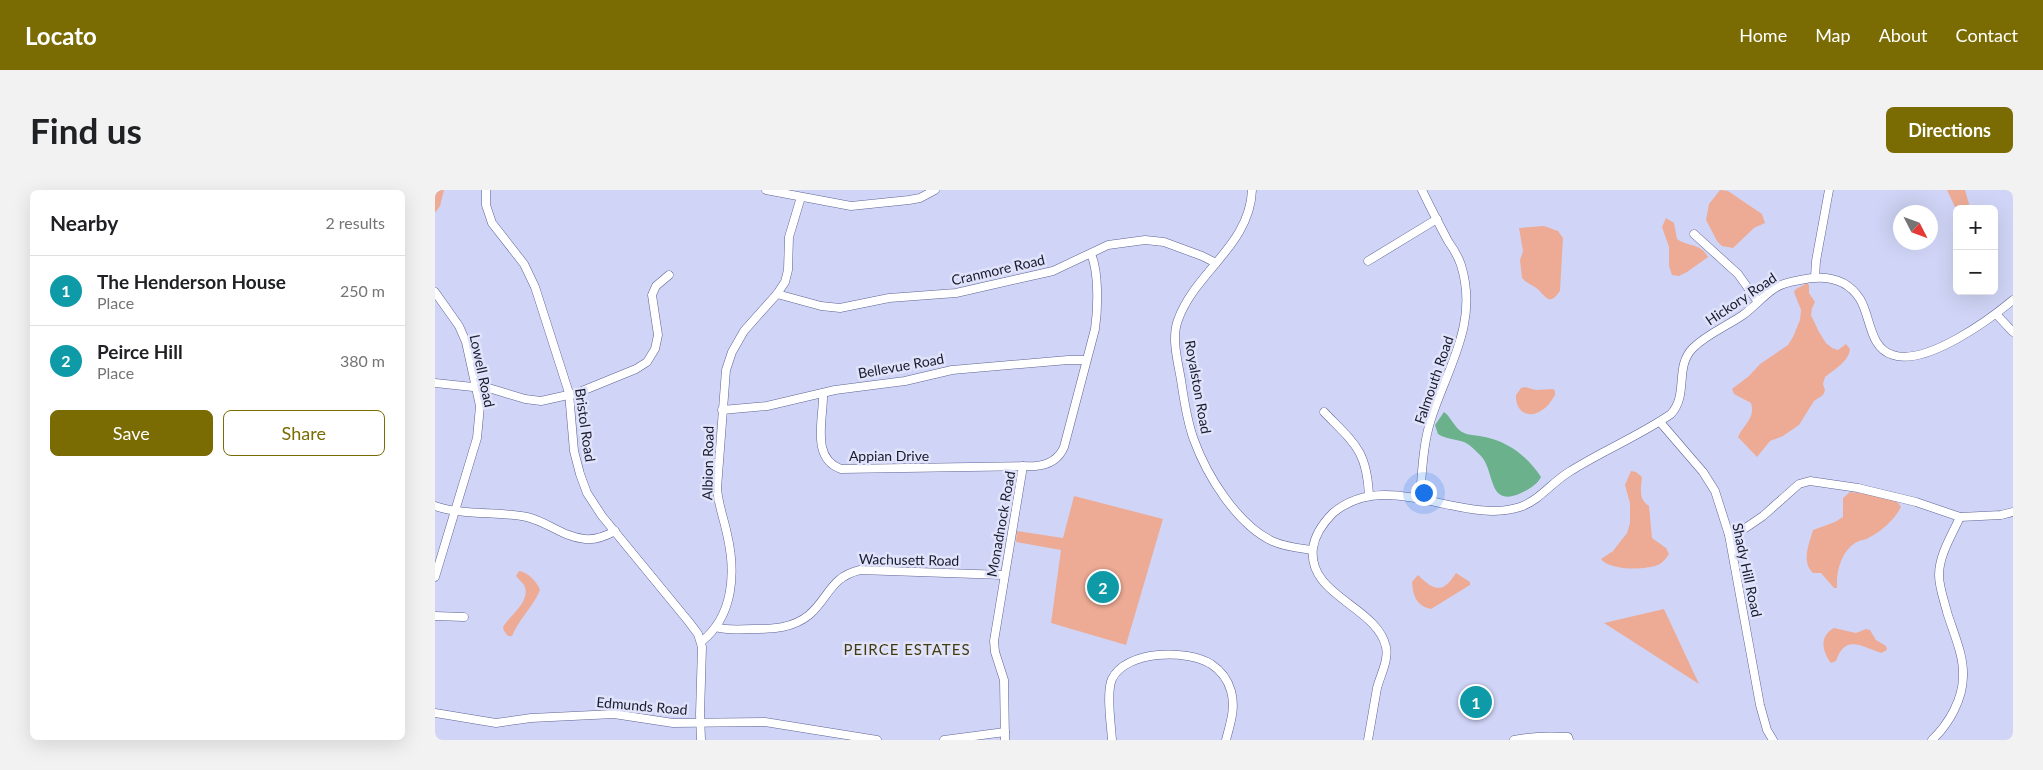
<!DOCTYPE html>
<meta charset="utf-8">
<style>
body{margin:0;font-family:Lato,sans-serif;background:#f2f2f2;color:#202124}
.controls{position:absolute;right:15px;top:15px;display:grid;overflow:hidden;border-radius:8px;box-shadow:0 5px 20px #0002}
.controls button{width:45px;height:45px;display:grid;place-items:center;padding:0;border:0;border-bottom:1px solid #e0e0e0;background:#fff;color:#202124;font:25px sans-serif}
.compass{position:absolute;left:1458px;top:15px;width:45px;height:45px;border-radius:50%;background:#fff;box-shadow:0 5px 20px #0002;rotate:132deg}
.you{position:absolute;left:988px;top:302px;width:18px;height:18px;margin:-12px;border:4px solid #fff;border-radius:50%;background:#1a73e8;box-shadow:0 0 0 8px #1a73e833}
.badge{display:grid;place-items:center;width:32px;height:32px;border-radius:50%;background:#7a6b02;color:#fff;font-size:16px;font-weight:700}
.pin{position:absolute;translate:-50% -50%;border:2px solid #fff;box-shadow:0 1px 5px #0006}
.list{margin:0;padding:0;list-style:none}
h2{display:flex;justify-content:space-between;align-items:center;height:65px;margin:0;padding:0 20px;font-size:21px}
h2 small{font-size:16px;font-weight:400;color:#757577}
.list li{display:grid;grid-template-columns:32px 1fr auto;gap:15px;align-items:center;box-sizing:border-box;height:70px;padding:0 20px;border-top:1px solid #e0e0e0}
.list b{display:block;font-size:19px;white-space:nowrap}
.list p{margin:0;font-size:16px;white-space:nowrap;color:#757577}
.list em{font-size:16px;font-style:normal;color:#757577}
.actions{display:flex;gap:10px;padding:15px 20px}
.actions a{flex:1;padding:11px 0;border:1px solid #7a6b02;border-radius:8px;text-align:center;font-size:18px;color:#7a6b02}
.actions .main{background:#7a6b02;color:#fff}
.map{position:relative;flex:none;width:1578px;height:550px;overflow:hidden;border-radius:8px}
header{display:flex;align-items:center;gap:30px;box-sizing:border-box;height:70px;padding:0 25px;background:#7a6b02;color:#fff}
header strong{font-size:24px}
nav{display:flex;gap:28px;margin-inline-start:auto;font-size:18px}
.intro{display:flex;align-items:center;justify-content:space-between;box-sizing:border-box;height:120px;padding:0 30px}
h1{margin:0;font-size:35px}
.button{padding:12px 22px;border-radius:8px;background:#7a6b02;color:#fff;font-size:18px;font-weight:700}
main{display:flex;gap:30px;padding:0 30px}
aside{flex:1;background:#fff;border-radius:8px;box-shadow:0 5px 20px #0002}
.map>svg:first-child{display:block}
</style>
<header>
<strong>Locato</strong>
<nav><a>Home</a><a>Map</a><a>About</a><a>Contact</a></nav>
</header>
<div class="intro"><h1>Find us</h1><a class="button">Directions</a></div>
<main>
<aside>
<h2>Nearby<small>2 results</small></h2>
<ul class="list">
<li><span class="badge" style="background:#0f9aa8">1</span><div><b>The Henderson House</b><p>Place</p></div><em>250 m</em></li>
<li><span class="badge" style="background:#0f9aa8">2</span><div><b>Peirce Hill</b><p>Place</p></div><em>380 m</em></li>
</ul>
<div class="actions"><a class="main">Save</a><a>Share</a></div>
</aside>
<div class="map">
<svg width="1578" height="550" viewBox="0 0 1578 550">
<rect width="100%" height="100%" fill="#d0d5f7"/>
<g fill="#edab95">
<path d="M0,0H9L5,16L0,23Z"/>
<path d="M1285,0L1293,1L1327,24L1330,33L1319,38L1298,58L1287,56L1282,51L1271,30L1274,14Z"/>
<path d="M1512,0H1530L1534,14L1531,18L1520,17Z"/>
<path d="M1231,28L1239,33L1242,49C1253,57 1266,53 1273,67L1252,82L1244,86L1237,85L1234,76V57L1227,37Z"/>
<path d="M1109,36L1123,41L1128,48L1125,101C1113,118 1111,105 1100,97C1096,94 1091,93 1087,88L1085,70L1088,61L1084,38Z"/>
<path d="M1372,93L1374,95V103L1380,112L1377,118L1376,125L1384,142L1391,153L1397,158L1403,160L1411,154L1415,159C1414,171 1399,180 1390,187L1388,194L1390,200L1388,205L1379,211L1364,235L1348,246L1335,251L1322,267L1303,247C1308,235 1321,228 1316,213L1299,204L1297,199L1314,186L1325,174L1353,155L1358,147L1365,130L1366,120L1359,102L1361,99Z"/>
<path d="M1090,197L1101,200L1118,199L1120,201V205C1116,211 1113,217 1107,220C1093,230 1080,221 1081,205L1086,198Z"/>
<path d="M1196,281L1201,282L1207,287C1206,298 1203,309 1214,316L1217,348L1231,358L1234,364C1231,368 1228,373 1223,375C1210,380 1175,381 1166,369L1178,361L1192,343L1195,333V313L1190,295Z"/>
<path d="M1415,302L1433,304L1461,310L1466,317C1460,329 1447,341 1435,347C1431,350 1425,350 1420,353C1406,362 1401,382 1402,398H1399L1386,383H1378C1366,372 1374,354 1378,340L1400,332L1408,327V308Z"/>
<path d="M639,306L728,329L691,455L616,433L626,360L581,352L582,341L628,348Z"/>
<path d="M84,381C93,382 103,393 105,400C98,417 84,429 77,446H73L69,441L68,437C75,425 97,411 89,395C87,392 83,389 81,386Z"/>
<path d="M1021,383L1035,392V395L996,419C981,416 978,405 977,392L983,385C990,392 1001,403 1011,395C1015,392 1018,387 1021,383Z"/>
<path d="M1229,419L1264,494L1169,433Z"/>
<path d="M1399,438L1421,443L1431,439L1435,440L1441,450L1451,456L1452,460L1446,463C1426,456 1410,444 1401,471L1396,473C1387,461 1384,446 1399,438Z"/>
</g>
<path fill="#6bb18b" d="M1009,222C1016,227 1019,237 1027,242C1034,246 1043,245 1050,247C1074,252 1093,267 1106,287C1102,295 1094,299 1086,303C1051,319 1061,278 1044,264C1040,260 1034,254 1029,252C1020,249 1011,249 1003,244L1000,235Z"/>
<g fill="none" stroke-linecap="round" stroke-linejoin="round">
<g stroke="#5e6394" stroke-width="9">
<g id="minor">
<path d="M51,0V15L57,33L89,74L100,97L134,203L139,261L145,284L152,303L167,326L254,432L263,444L267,457L265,524L266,550"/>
<path d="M331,0L416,16L474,10L485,8L500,0"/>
<path d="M817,0C815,55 760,82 743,130C736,148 743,172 746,190C749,210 752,232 759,250C772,286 802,334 837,351C850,357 863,358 877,360"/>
<path d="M1259,44L1303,84L1323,112"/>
<path d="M933,71L1002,29"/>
<path d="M1380,87L1381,71L1394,0"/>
<path d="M0,102L24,136L31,152L45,216L42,248L0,387"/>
<path d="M342,104L386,116L405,118L454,108L521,103L618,81L673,55L710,50L729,52L767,66L781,73"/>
<path d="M1561,124L1578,142"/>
<path d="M0,193L57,199L90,209L106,211L142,203L201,179L212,172L220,159L223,145L217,105L221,96L234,85"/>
<path d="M388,203C389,228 375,268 406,279L600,276C613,275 624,269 629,257L660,139C663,119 664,82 656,64"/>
<path d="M287,220L332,216L400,200L470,191L517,180L633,170H651"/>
<path d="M889,222C919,253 932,260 934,306"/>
<path d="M1225,232L1268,282L1280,301L1294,345L1325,515L1332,540L1338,550"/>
<path d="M985,308C987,282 988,254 996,229C1013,176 1044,133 1026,75C1023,66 1018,58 1013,51C1004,34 995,17 987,0"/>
<path d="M0,316C30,326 61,321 92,327C113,332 128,347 150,349C160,350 171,346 180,341"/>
<path d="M1294,345L1309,339L1328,326L1364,294L1375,291L1423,298L1481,312L1525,327L1566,325L1578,322"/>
<path d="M0,426L29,427"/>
<path d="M281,437C293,441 307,439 319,439C339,439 358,438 374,425C394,408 395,387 425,380L569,385"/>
<path d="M266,452C299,426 301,382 292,344C289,329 283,314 282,298L291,180L297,162L309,141L342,104L350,92L353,80L354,47L366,7"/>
<path d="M0,523L61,533L96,528L179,524L238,533L330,532L442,550"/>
<path d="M509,550L570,542"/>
<path d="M570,550L569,490L560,462L559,451L588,276"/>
<path d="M677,550C676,534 671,502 677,489C691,460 752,459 776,474C785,480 793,490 796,501C801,518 795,534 791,550"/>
<path d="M933,550C936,533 939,515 942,498C945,486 954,470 951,457C942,416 872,406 878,358C880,344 888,333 898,323C952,277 1028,336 1085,317C1105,310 1116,293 1134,282C1167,261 1204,246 1236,224C1254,204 1239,177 1258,158C1272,144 1292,136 1308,125C1319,117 1328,106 1340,98C1348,93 1356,92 1365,90C1388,85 1411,87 1425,109C1436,127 1434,158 1458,165C1491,176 1554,130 1578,110"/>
<path d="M1079,550C1097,546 1115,546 1133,547L1134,550"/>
<path d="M1497,550C1514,534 1528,509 1528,486C1529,465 1518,442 1512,422C1509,410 1504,397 1504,385C1504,365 1517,345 1525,327"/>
</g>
</g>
<use href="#minor" stroke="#fff" stroke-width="8"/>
</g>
<g text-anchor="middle" stroke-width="5" stroke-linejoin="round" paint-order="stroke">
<g font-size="14" fill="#17192d" stroke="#e0e3fa">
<text transform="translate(563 80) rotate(-13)" y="5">Cranmore Road</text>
<text transform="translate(1306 109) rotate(-34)" y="5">Hickory Road</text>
<text transform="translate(466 176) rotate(-10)" y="5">Bellevue Road</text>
<text transform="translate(47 181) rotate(78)" y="5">Lowell Road</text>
<text transform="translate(999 190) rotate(-71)" y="5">Falmouth Road</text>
<text transform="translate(763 197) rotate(80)" y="5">Royalston Road</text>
<text transform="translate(150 235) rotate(82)" y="5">Bristol Road</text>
<text x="454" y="271">Appian Drive</text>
<text transform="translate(273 273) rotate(-89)" y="5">Albion Road</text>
<text transform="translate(566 334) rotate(-80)" y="5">Monadnock Road</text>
<text transform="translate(474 370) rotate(1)" y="5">Wachusett Road</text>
<text transform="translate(1312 380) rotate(78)" y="5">Shady Hill Road</text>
<text transform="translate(207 516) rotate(5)" y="5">Edmunds Road</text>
</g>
<g font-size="15" letter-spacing="1" fill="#433b11" stroke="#e0e3fa">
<text x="472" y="465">PEIRCE ESTATES</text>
</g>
</g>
</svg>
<div class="controls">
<button>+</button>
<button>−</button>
</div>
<svg class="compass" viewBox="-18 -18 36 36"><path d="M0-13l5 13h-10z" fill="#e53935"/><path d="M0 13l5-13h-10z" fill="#757577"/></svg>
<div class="you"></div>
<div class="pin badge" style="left:1041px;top:512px;background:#0f9aa8">1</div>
<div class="pin badge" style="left:668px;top:397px;background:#0f9aa8">2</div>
</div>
</main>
